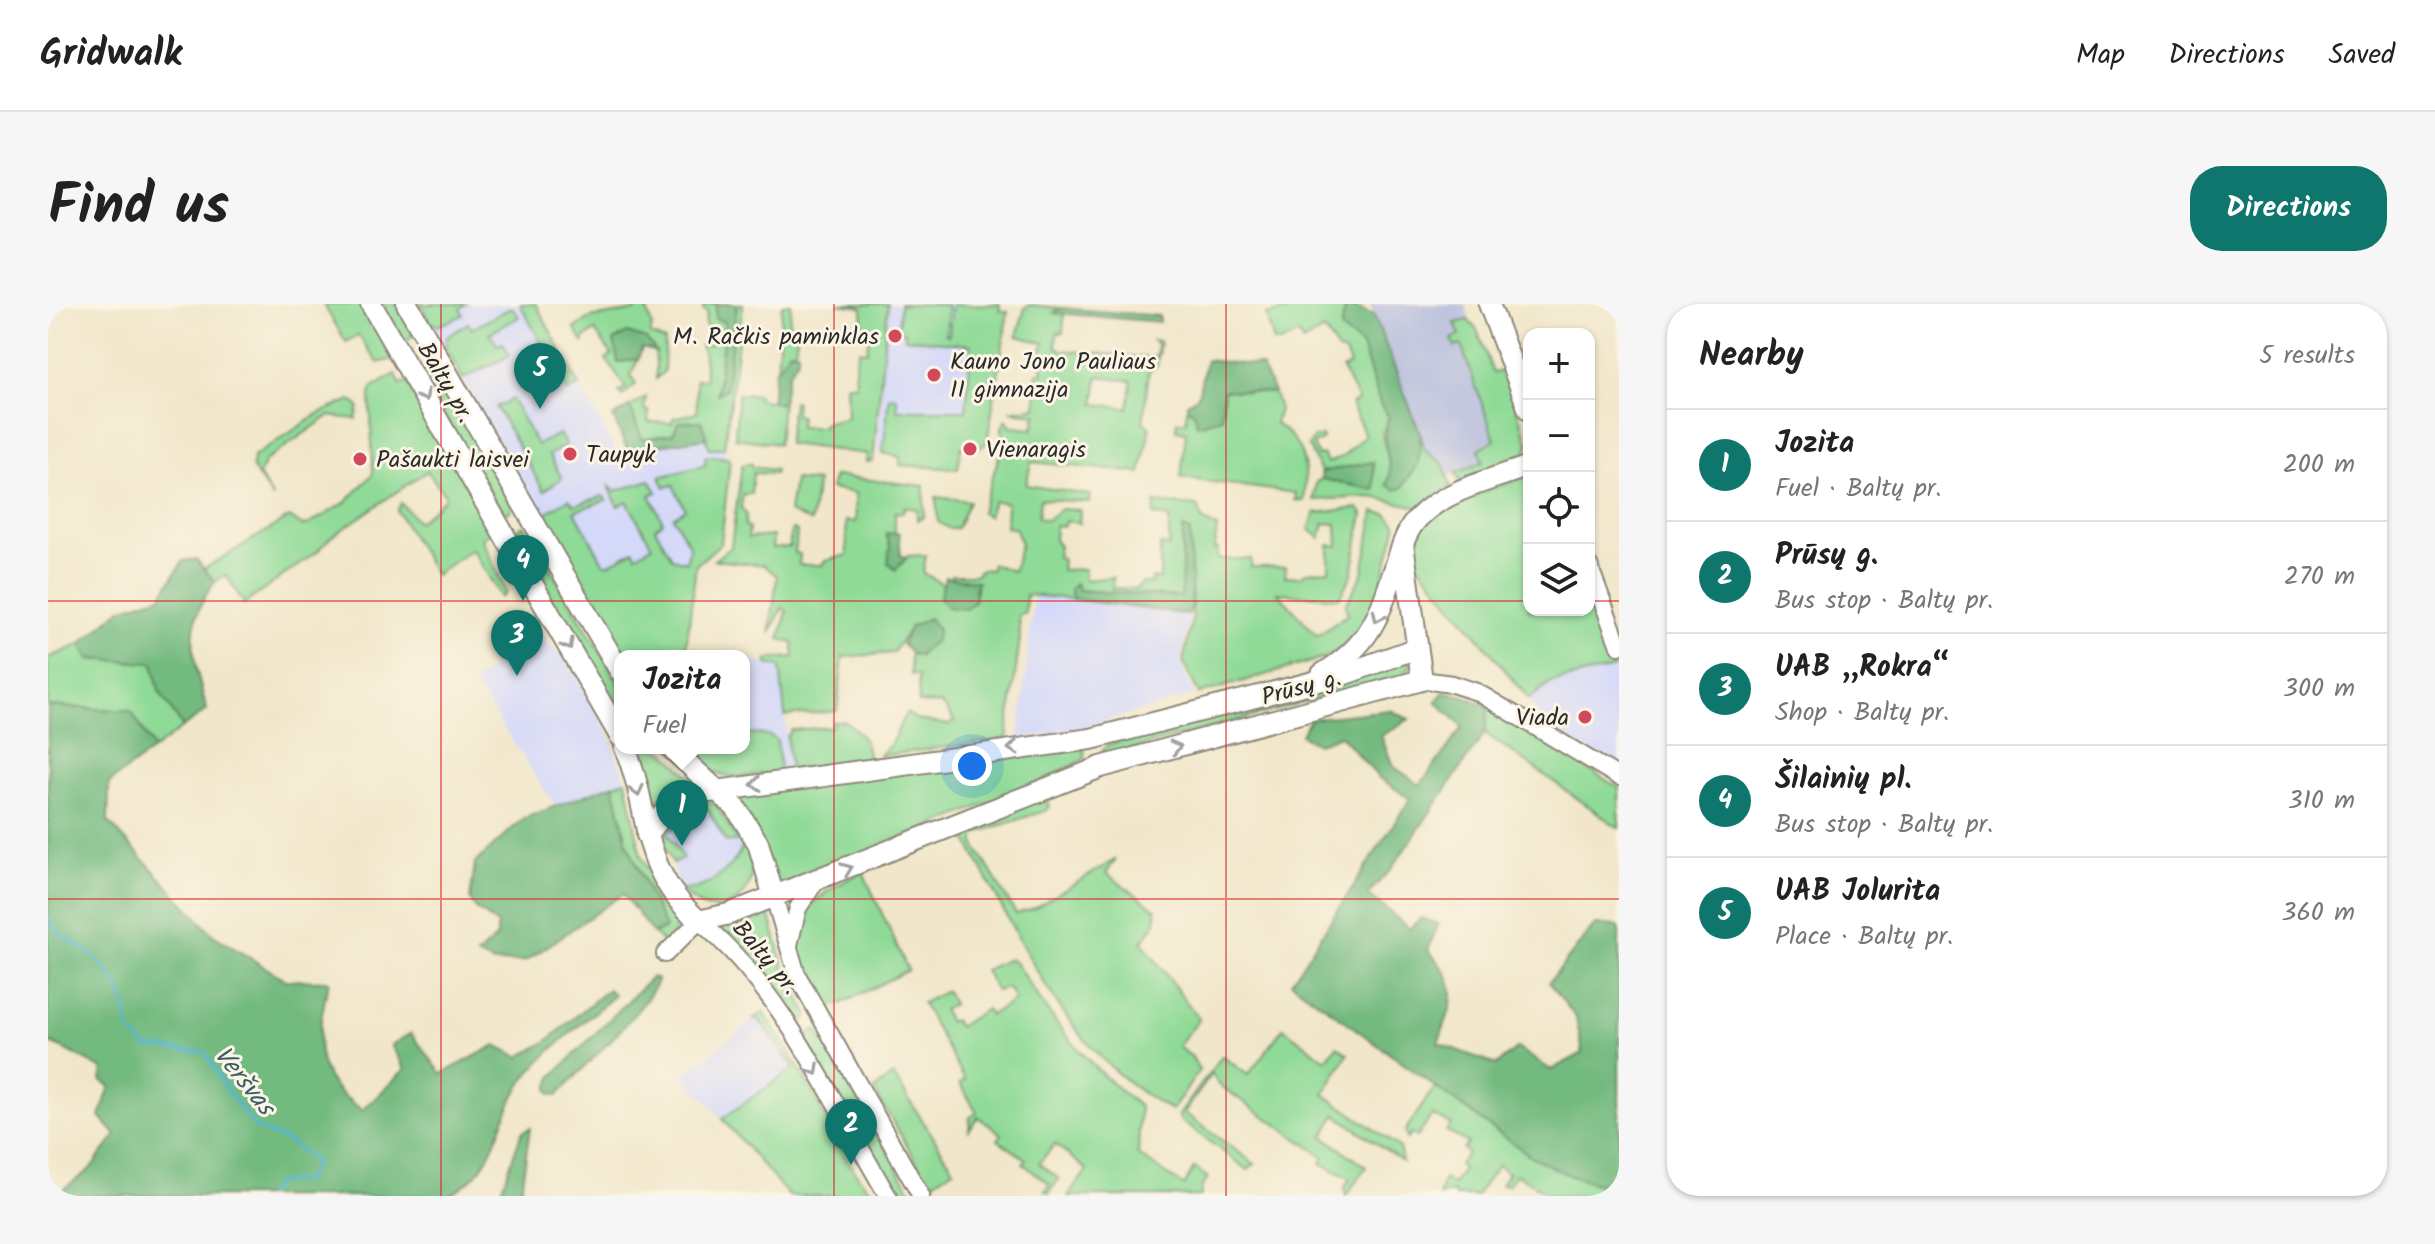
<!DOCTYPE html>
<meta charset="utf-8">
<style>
body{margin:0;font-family:Kalam,sans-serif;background:#f6f6f6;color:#222}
.controls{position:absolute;right:24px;top:24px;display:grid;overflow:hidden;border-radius:16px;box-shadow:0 2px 6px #0004}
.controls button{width:72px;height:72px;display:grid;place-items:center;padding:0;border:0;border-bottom:2px solid #e0e0e0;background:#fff;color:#222;font:40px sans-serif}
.you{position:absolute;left:924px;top:462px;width:28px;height:28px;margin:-20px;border:6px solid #fff;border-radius:50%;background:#1a73e8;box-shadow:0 0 0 12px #1a73e833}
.badge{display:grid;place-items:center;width:52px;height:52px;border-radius:50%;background:#0f766e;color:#fff;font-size:26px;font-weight:700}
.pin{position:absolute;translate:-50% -66px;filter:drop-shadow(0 2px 4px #0008)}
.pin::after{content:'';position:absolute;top:42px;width:28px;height:24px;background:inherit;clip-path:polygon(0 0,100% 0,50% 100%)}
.popup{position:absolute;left:566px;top:346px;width:136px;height:104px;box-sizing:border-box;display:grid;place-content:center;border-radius:16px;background:#fff;filter:drop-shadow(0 2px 6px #0005);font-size:26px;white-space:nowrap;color:#767676}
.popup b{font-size:30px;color:#222}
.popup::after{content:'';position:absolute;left:50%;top:100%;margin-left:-16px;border:16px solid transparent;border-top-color:#fff}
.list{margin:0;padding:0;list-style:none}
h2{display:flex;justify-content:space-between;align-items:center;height:104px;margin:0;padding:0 32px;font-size:34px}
h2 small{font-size:26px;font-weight:400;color:#767676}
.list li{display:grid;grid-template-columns:52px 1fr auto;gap:24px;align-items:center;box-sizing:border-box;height:112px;padding:0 32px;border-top:2px solid #e0e0e0}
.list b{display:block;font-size:30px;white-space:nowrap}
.list p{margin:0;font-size:26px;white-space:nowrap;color:#767676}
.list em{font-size:26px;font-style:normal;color:#767676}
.icon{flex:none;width:44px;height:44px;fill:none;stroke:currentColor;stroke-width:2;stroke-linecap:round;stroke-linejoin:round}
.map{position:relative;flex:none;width:1571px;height:892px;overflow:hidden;border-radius:32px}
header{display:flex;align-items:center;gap:48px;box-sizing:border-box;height:112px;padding:0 40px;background:#fff;border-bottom:2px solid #e0e0e0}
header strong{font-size:38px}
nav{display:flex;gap:44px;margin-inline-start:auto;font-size:28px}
.intro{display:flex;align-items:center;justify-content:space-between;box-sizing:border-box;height:192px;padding:0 48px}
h1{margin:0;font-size:56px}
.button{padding:20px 36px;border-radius:32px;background:#0f766e;color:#fff;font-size:28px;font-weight:700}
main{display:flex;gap:48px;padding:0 48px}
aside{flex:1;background:#fff;border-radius:32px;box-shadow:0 2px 6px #0004}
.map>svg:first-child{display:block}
</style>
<header>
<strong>Gridwalk</strong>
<nav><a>Map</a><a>Directions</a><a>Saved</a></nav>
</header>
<div class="intro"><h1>Find us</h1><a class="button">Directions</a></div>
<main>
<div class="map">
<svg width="1571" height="892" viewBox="0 0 1571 892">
<rect width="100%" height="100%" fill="#fcf5e5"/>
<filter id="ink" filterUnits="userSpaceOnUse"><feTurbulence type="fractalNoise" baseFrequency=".0125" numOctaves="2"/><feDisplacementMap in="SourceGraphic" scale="16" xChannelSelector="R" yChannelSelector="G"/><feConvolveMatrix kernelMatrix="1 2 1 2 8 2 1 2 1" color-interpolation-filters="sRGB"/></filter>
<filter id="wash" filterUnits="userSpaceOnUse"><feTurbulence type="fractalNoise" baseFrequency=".006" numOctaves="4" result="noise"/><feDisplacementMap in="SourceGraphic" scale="32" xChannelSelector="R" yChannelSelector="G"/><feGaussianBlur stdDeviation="1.8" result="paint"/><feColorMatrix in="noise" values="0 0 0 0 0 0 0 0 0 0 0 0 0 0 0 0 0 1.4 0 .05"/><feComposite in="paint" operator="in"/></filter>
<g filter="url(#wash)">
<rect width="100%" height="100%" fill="#f1e6c9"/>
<g fill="#d4d8f9">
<path d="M372,0H488L574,158L605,142L659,134L661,144H676L682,155L673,239L648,261L638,345L674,352H572Z"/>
<path d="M840,0H946L930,145L913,143L911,161L837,151L829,145Z"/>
<path d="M986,291L1141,311L1132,360L1147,391L1024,426L971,435Z"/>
<path d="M488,322L500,340L519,356L559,427L578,476L508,503L426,379Z"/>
<path d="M696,356L732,362L742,466L681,475L671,473L696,444Z"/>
<path d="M1566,364L1571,375V465L1495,419L1481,395L1503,378Z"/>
<path d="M667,500L688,533L696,538L706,562L703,579L693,594L663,603L648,599L634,585L613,533L614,526Z"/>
<path d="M706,715H711L746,764L674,815L636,772Z"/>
</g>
<path fill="#bdc3de" d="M1322,0H1417L1422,16L1408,19L1447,136L1435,158L1399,173L1395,160L1377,147Z"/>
<g fill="#8fda96" stroke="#5d8260" stroke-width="2" fill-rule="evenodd">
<path d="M275,0H314L344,51L343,56L330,59L310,31L298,38Z"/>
<path d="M331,0H351L366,27L362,35L354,37Z"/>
<path d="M372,0H418L412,4L415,11L390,22L383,19Z"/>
<path d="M472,0H488L531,81L520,88Z"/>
<path d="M591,0H597L604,23L602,31L617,37L616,67L608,75C608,44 610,39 579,29L566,37L571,58L590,55L583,71L588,80L574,92L571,88L578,83L558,55L564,51L547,27L537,34L535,39L527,24L542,14L587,7Z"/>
<path d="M656,0H668L677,18L669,89L678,85L689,0H695L676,144H661L653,117L625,130L594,135L582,103L598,93L596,106L601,107L600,118L624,119L625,114L649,109L648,75L657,76C657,64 657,53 653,41H661L663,27L657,21L659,7L655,6Z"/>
<path d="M734,0H743L741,23L750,25L747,47L742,46L729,67Z"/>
<path d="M790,0H840L825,157L818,158L819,150L739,140L745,97L748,98L747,111L752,112L751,123H774L775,119L799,113L798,80L808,81L807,61L811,46L819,47L821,34L815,28L814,3Z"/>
<path d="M852,0L900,1L898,31H901L904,1L952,0L951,6L960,8L939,139L930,145L913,143L910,165L852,161V153L835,149L841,93H849V106H918L923,41L857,34V28L850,27Z"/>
<path d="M1268,0H1298L1293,25L1314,42L1333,102L1341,113L1334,130L1348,185L1354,184L1370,160L1373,132L1377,147L1395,160L1403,183L1370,203L1324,193L1266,196L1268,178L1274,175L1327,186L1325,159L1273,168L1260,142L1266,134L1274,132L1275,135L1265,141L1270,152L1275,150L1279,159L1296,152L1317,131L1303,100L1310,96L1294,65L1302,61L1297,49L1290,47L1276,26L1254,38L1251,30L1232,39L1226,38L1218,11Z"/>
<path d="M982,1L1012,4L1007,9L1016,10L1015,29H1009L1008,42L1013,46L1103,54L1108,52L1109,40L1105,36L1112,37L1109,62L1101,67L1095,117L1102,123L1093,169L983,158L978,181L1042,191L1041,198L992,195L990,214L999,216L1013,205L1032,206L1031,219L1017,217L1016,222H1007L1006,236L1011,242L1009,254L1014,255L1013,266L1037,265V276L1065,273L1064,284L1088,285L1094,279L1103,280L1104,274L1112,275V241L1121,242V214L1106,211L1107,199L1150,202L1154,216L1169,224L1166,245H1170L1169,255H1203V263H1238L1237,272L1252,273L1259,268L1281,266V241L1290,242L1289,220L1276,219L1272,234L1261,225L1267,209L1310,204L1315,209L1304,270L1291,294L1230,289L1269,332L1300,310L1297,301L1315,269L1326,208L1339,210L1349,221C1334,273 1329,324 1279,353L1151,390L1135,358L1145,311L1136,224L1134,293L1022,286L1025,295L978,291L977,310L971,311L972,334L959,435L831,452L843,440L858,409L870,416L901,421L907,417L894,400L871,399L870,372L863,371L862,349L871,352L862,323L845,349L795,353L789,407L737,412L732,363L719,360L720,355L746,353L745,339L732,335L739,307L734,304L722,330L729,272L716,261L666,256L683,243L694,161L703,159L704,163L727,166L726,170L705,169L703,190H695L693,204L698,210L697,222L701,223L700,234L725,232L724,244L741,243L744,225L749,227L747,249L752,250L751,261H775L776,257L799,251L798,217L808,218L807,189L782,185L786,172L876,182V213L869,216V205L856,203L855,209L847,208V229L838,230L842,242L857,256L859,252L878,251L875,269L895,280L892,293L929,277L903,274V271H927L933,265L943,266L944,260L965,267L973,240L967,224L958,223L959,199L945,197L940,212L933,208L957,134L953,126L958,115L964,123L985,125L988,110L962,107L988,103L989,84H985L989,69H995L992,50L996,39L969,32L977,4ZM1050,72L1084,77L1080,104L1046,100Z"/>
<path d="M464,3L471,13L442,29L449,41L455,39L462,51L415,75L397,42L399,33L420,19L424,25Z"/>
<path d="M1420,16L1429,26L1445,69L1455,67L1481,140L1475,154L1412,178L1408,169L1435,158L1431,145L1447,136L1413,41L1407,43L1404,35L1412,31L1407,19Z"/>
<path d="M387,61L465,202L461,208L454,209L372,70Z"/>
<path d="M348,70L352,80L359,78L444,226L434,235L458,289L453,293L424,245L387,271L349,207L353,199L370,218L396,195L397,191L379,167L283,233L270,247L196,300L178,271L167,278L156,265L242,213L254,222L261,220L298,198L325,170L322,90L325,83Z"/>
<path d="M1175,86L1226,89L1231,105L1227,120C1257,137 1260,165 1256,197L1247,196L1248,189L1133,174L1138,128L1128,126L1129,117L1138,118L1139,104L1147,109Z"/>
<path d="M690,90L710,91V95L734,100L730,140L687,134Z"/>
<path d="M464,95L489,141L511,130L518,141L501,151L514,174L496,187L448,103Z"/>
<path d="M303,96L311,103L308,115L281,112L217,157L211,171L225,195L204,163L205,153L272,109Z"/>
<path d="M667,152L682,155L673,239L648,261L638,345L642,346L641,352H572L496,224L498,209L521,195L527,201L555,192L558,196L527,207L556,260H561L586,246L588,251L604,242L579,197L570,202L561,182L568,187L602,176L609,188L602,191L615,218L607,224L624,254L638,258L642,243L625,213L637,205L625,181L617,183L612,173L658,161L657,153Z"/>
<path d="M1476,173H1481V306H1541V295L1566,364L1503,378L1481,395L1361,249L1375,217L1400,201Z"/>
<path d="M746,176L769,178L763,218L741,208Z"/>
<path d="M888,193L921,197L909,224L902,225L890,218Z"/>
<path d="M476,221L572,381V419L465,228Z"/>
<path d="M33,340L41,355L105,359L111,387L135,423L106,445L83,407L0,402V354Z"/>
<path d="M1355,354L1364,357L1357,371L1055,453L1053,449L1059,441Z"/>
<path d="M1440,403L1571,484V524L1437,429Z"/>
<path d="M796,417C811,426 819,435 820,454L742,466L739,433L743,426L784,423V418Z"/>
<path d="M696,429L720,431L729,436L732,467C681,475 674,481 635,444H696Z"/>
<path d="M585,444H612L652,482L630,486L599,501Z"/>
<path d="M1036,444L1037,454L1033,457L992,478L732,584L686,490Z"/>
<path d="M578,476L593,552L628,619L626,631L618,640L605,630L617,624L579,539L566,481Z"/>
<path d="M997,493L1001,502L997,507L932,528L927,532V541L968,610L986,604L1068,555L1058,569L1108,605V618L1094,638L1151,715L1130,743L1144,753L1151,767L1124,806C1019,755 970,629 917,533L920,524Z"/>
<path d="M655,497L667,500L688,533L687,538H678L659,504L619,528L635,554L625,560C604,519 617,513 655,497Z"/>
<path d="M696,538C726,589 664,630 634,585C658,589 691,560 696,538Z"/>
<path d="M815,568L860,666L793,700L775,705C732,635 740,602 815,568Z"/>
<path d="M719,602L737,666L760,711L756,719L746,718L722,680L668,622Z"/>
<path d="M961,655L967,658C1002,715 1039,762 1092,803L1090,851L1136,882L1146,864L1160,874L1153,885V892H1020L1039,866L1007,840L991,859L1011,875L1001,889L997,887L1002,880L975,860L978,855L950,836L954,830L930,813L921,825L922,813L929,809L912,779L917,776L874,699L898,687L905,700L895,706L901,718L906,716L910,723L938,705L942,711L967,696L960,684L948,687L937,666Z"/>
<path d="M716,708C732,734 750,760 764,787C784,824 797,863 828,892H741L674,815L746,764L711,715H706Z"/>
<path d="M1235,724L1278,756L1289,742L1300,750L1276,790L1351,843L1354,857L1288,811L1275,832L1318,863L1298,892L1296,884L1302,875L1273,859L1276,853L1170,780L1164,770L1136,809L1207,860L1200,866L1132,816L1131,811L1174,752L1200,771Z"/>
<path d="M766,726L770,728L866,892H847L757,736Z"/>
<path d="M845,771L906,865L882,880L826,786Z"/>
<path d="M1387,783L1484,853L1523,872L1571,887V892H1504L1468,870L1460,881L1453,880L1460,869L1450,861L1428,892H1407L1406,888L1391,892L1396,875L1405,881L1415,865L1411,861L1419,849L1415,845L1420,839L1398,827L1403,820L1384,811L1369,833L1364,829L1359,835L1357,827Z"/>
</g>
<g fill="#73ba7f" stroke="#4f7255" stroke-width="2">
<path d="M668,0H689L678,85L669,90L677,18L667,14Z"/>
<path d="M1298,0L1326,11L1373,132L1370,160L1354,184L1348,186L1339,181C1349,159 1329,143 1341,113L1333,102L1314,42L1293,25Z"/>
<path d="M1012,4L1111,12L1112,18L1006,9Z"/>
<path d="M579,29L598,35L608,48L594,44L590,55L570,58L566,37Z"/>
<path d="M742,46L750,48V55L740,70L734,100L723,97L727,67Z"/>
<path d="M1158,56L1213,62L1226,89L1176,86L1174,114L1149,121L1147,109L1139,104V99L1150,92Z"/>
<path d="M582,103L594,135L625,130L630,118L653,117L659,134L605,142L583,154L565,113Z"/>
<path d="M1325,158L1327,186L1274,175L1273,168Z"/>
<path d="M1135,224L1142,227L1144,302L1141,311L1025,295L1022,286L1028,279L1031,286L1133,293Z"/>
<path d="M851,229L853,252L859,253L848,266L840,259L842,242L838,230Z"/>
<path d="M148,255L167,278C133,320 146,359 159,406L135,423L111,387L105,359L41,355L33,340L73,305L113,292L135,257Z"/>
<path d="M897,273L929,277L926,298L918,305L899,303L892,293Z"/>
<path d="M881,314L890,326L887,337L870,352L862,349L854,340L862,323Z"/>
<path d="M1396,388L1417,392L1440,403L1437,429L1343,565L1320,590L1362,625L1373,614L1390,620L1380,646C1414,685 1407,693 1390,739L1449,761L1469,744L1503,766L1535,749L1528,714L1501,678L1547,621L1571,622V887L1523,872L1484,853L1243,678L1362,495L1330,473L1292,431L1269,440L1253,431L1262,415L1342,406L1361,415L1333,432L1345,462L1372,481L1415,423L1388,397Z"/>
<path d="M0,402L83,407L106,445L61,479L60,517L165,631L238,676L281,677C268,734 259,772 315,806L357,765L343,741L363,729L394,770L448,741L471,753L498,738L560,685L567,691C535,720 491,750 469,787C445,830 448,868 398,892H6L41,866L68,831L52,813L62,782L53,776L55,765L4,739L0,745Z"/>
<path d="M566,480L579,539L617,624L605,630L575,590L478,657L446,659L429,651L449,633V620L428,605L422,595L427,559L476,514Z"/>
<path d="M604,673L609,675C607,697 528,770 509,792L502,790L500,785L504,773Z"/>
<path d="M482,824L472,892H437L453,886L474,828Z"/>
</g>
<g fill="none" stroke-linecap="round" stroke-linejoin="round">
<path stroke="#52b6d0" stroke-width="3" d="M0,613C13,636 25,635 43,651C71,674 78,693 82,728L99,743L157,748L181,790L207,823L240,837L267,857L258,877L229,878L219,892"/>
</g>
</g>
<g filter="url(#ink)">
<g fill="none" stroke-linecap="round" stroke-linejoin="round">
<g stroke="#8e887a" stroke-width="20">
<g id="minor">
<path d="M1541,261L1571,342"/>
<path d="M1374,376L1404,380L1429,388L1571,473"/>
<path d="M726,593L749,671L873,892"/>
<path d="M741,641L750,604L768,577"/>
<path d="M617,650L651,617C735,685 785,800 840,892"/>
</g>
</g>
<g stroke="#8e887a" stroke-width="24">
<g id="major">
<path d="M323,0L572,432"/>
<path d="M359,0L572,367"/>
<path d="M1441,0L1481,106"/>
<path d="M1274,370C1324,340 1332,310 1349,257C1354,242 1359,225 1371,213C1397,186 1446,175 1481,162"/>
<path d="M577,444C605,511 589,563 651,617L681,610L1053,463L1374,376L1355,240"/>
<path d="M623,444L688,504L710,539L726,593"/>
<path d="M599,531L620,504L647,490L1043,435L1297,370L1369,344"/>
</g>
</g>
<use href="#minor" stroke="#fff" stroke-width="16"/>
<use href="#major" stroke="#fff" stroke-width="20"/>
</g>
<defs><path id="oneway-chevron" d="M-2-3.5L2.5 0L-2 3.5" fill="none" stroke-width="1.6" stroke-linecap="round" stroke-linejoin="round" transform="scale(2)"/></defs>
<g stroke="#a0a0a0">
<use href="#oneway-chevron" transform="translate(376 92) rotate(60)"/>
<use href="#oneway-chevron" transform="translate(1330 313) rotate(115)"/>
<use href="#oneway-chevron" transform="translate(520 341) rotate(60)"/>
<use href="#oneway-chevron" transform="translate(1128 443) rotate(-15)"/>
<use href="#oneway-chevron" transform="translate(965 444) rotate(173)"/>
<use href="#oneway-chevron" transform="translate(708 480) rotate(172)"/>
<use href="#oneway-chevron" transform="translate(589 487) rotate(77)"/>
<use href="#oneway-chevron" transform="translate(799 565) rotate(-22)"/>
<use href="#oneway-chevron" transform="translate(766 766) rotate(60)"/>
</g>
</g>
<path fill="none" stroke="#d62828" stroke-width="2" stroke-opacity="0.55" d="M393,0V892M786,0V892M1178,0V892M0,297H1481M1541,297H1571M0,595H1571"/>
<g fill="#d1495b" stroke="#fcf5e5" stroke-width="3">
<circle cx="847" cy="32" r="8"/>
<circle cx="886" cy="71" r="8"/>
<circle cx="922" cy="145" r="8"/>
<circle cx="522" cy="150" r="8"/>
<circle cx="312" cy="155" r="8"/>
<circle cx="1537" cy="413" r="8"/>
</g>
<g text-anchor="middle" stroke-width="6" stroke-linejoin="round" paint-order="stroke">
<g font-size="24" fill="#2b2b2b" stroke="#fcf5e5" text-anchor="start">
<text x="831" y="40" text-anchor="end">M. Račkis paminklas</text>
<text x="902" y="65">Kauno Jono Pauliaus<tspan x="902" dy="28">II gimnazija</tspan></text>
<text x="938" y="153">Vienaragis</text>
<text x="538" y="158">Taupyk</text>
<text x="328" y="163">Pašaukti laisvei</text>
<text x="1521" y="421" text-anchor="end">Viada</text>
</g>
<g font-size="24" fill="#2b2b2b" stroke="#fcf5e5">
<text transform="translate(398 78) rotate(60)" y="8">Baltų pr.</text>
<text transform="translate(1253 383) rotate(-15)" y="8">Prūsų g.</text>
<text transform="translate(718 653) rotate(50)" y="8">Baltų pr.</text>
</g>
<g font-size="26" font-style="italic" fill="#395c65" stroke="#fcf5e5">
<text transform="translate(197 776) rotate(51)" y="9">Veršvas</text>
</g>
</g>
</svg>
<div class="controls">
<button>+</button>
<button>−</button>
<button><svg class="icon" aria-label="locate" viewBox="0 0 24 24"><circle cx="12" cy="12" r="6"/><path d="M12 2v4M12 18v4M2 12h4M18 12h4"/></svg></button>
<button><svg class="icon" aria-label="layers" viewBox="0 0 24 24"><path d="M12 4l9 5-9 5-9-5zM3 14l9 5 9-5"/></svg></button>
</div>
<div class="you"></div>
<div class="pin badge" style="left:634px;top:542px">1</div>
<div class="popup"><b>Jozita</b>Fuel</div>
<div class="pin badge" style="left:803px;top:861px">2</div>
<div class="pin badge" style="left:469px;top:372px">3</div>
<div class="pin badge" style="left:475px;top:297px">4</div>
<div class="pin badge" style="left:492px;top:105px">5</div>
</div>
<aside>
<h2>Nearby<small>5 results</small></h2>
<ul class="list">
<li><span class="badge">1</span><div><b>Jozita</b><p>Fuel · Baltų pr.</p></div><em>200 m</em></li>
<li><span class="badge">2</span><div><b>Prūsų g.</b><p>Bus stop · Baltų pr.</p></div><em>270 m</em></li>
<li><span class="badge">3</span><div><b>UAB „Rokra“</b><p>Shop · Baltų pr.</p></div><em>300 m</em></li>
<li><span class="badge">4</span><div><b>Šilainių pl.</b><p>Bus stop · Baltų pr.</p></div><em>310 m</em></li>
<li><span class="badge">5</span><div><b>UAB Jolurita</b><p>Place · Baltų pr.</p></div><em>360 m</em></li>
</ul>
</aside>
</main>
